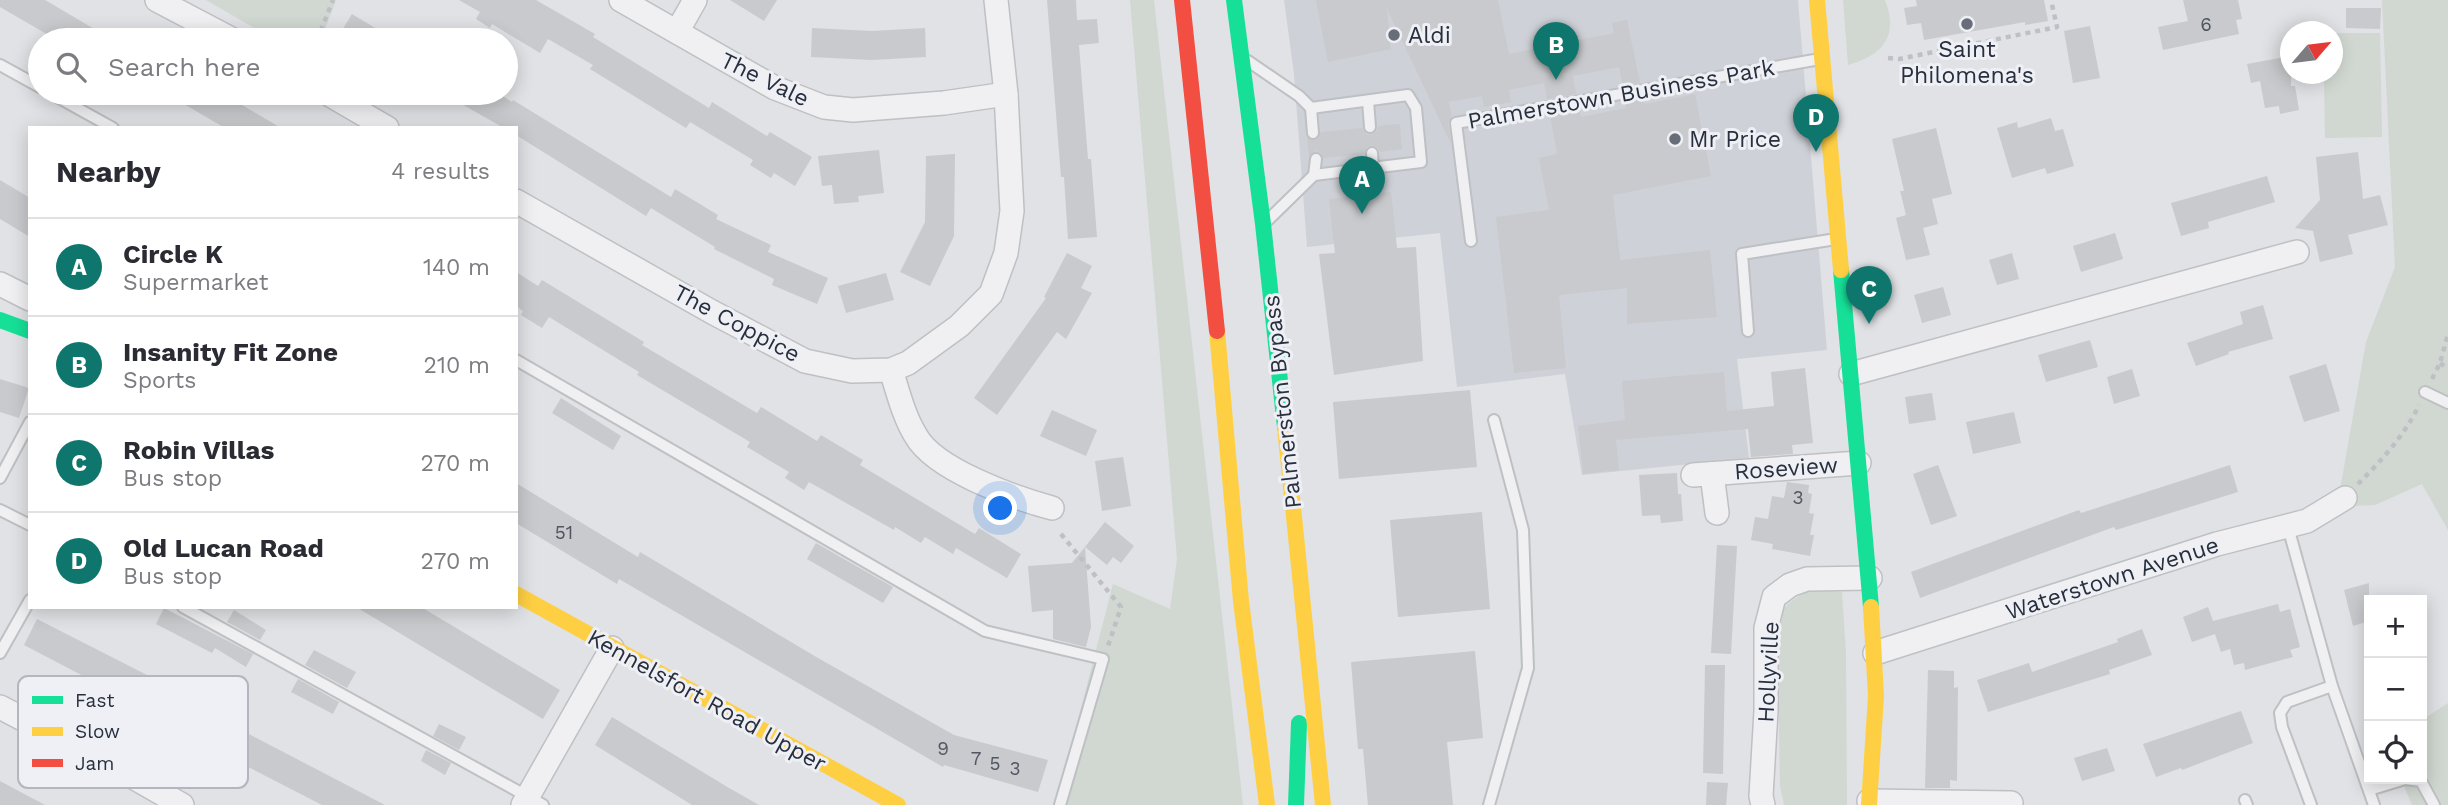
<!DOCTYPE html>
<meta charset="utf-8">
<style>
body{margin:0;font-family:"Work Sans",sans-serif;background:#f7f7f7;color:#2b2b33}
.controls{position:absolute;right:21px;bottom:21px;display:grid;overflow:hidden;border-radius:0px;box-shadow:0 4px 18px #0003}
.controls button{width:63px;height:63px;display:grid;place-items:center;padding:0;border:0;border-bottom:2px solid #e1e1e2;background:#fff;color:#2b2b33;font:35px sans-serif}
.compass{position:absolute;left:2280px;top:21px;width:63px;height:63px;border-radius:50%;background:#fff;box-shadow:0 4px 18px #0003;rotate:62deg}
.you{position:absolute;left:1001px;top:509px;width:24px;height:24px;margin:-18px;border:5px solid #fff;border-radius:50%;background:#1a73e8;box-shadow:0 0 0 10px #1a73e833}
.badge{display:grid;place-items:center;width:46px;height:46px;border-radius:50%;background:#0f766e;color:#fff;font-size:23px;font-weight:700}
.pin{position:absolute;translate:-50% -58px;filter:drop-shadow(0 2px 4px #0008)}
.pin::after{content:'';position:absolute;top:37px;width:24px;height:21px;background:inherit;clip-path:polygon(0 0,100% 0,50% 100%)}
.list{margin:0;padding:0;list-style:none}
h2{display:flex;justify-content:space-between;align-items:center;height:91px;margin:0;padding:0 28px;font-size:30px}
h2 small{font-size:23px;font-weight:400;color:#7c7c81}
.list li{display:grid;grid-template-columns:46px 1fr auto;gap:21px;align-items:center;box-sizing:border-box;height:98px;padding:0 28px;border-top:2px solid #e1e1e2}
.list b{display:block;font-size:26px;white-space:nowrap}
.list p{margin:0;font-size:23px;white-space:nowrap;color:#7c7c81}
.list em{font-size:23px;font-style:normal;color:#7c7c81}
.icon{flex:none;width:38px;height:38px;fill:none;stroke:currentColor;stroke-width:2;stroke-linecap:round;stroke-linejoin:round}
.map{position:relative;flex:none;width:2448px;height:805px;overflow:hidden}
.search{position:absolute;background:#fff;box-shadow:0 4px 18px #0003;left:28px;top:28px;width:490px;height:77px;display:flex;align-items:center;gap:18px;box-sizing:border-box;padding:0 24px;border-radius:38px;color:#7c7c81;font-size:26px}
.panel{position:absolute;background:#fff;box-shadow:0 4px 18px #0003;left:28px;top:126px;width:490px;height:483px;border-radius:0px}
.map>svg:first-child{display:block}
</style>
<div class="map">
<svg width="2448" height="805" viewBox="0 0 2448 805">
<rect width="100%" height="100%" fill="#e0e2e5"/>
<path fill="#cfd1d8" d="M1284,0H1798L1827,350L1737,359L1749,458L1582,475L1565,374L1457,387L1440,233L1307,247L1294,74Z"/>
<g fill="#d0d8d1">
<path d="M206,0H336L321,40H275Z"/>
<path d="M1130,0H1154L1243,805H1056L1113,584L1170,609L1177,559Z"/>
<path d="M1843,0H1885C1899,36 1883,55 1848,65Z"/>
<path d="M2382,0H2448V530L2422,484L2375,505L2351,506L2340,490L2366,342L2395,267Z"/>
<path d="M2333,33H2380L2382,137L2325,138L2324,74H2332Z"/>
<path d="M1816,588L1842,592L1846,654L1847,805H1784L1780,786L1777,619C1785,602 1800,595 1816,588Z"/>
<path d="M2448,703V805H2412L2401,779H2422V720Z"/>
</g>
<g fill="#c8cacd">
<path d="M0,0H45L113,40H57L0,7Z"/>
<path d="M459,0H536L595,34L593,37L709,108L712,102L767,136L770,132L812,157L795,186L774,173L771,178L750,165L753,160L690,122L686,128L590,69L593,65L548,39L540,53L492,24L490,28L476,19L480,12Z"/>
<path d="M730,0H777L764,21Z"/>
<path d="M1047,0H1076L1077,20L1097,19L1099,43L1079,45L1088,159H1091L1097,237L1068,239L1064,177H1061Z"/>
<path d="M1316,0H1498L1509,54L1614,33L1612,23L1627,20L1640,83L1623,86L1619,67L1573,76L1576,94L1547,99L1544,83L1509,90L1511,102L1484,107L1482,96L1449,102L1452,116L1448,123L1451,144L1387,9L1391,49L1328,62Z"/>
<path d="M1916,0H2044L2048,21L2025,25V22L1924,40L1921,23L1907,25L1904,8L1917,6Z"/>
<path d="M2183,0H2238L2242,19L2236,20L2239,34L2163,50L2158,27L2188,21Z"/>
<path d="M2346,8H2381L2380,29L2346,28Z"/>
<path d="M352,14L395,40H336Z"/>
<path d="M2090,26L2100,78L2073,83L2064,31Z"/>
<path d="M812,28L872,31L925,28L926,57L872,60L811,57Z"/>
<path d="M2291,56V86H2295L2299,110L2280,114L2279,106L2265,108L2260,81L2251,83L2247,64Z"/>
<path d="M165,93H222L281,128H225Z"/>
<path d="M442,93H498L512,102L513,100L671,197L675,189L718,215L716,219L771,245L768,252L828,278L817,304L772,285L774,279L714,249L715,247L651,208L646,216L516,135V128H504Z"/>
<path d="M1695,94L1711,176L1613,195L1620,260L1710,250L1717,317L1627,324V288L1559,295L1566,368L1514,373L1496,217L1549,210L1539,158L1557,154L1550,115L1579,109L1581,117L1626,108L1625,101L1643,98L1644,104Z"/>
<path d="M2051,118L2055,131L2063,129L2074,166L2047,174L2045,168L2012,178L1997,128L2017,122L2018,128Z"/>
<path d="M1400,124L1402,149L1380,152L1378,148L1372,145L1367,147L1364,154L1324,158L1321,153L1316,151L1309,156L1307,138L1317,140L1321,132L1362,128L1366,134L1371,135L1377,131L1378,126Z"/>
<path d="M1936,128L1952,194L1932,199L1938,224L1923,228L1930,255L1906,260L1896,218L1906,215L1900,191H1904L1892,139Z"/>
<path d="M879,150L884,193L858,196L859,202L834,204L832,185L822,186L818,156Z"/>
<path d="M2358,152L2363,199L2380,195L2388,225L2348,235L2353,254L2320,262L2313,231L2295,228L2320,200L2316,157Z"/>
<path d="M955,154L954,236L930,286L900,272L925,222L926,156Z"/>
<path d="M2267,176L2275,202L2208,222L2209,228L2181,236L2171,203Z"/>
<path d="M0,180L30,198V237L0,219Z"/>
<path d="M1391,192L1397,248L1416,247L1423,361L1334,375L1319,254L1335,253L1329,199Z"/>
<path d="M2115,233L2123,259L2081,272L2073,246Z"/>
<path d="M1067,253L1092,266L1081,288L1092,293L1066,339L1057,332L997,415L974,398L1046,298L1044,297Z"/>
<path d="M2012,253L2019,279L1997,285L1989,260Z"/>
<path d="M516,272L538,286L542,280L644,342L642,345L757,413L761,407L817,441L821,435L863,460L860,465L975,534L979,528L1021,554L1007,578L956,548L953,554L925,537L921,543L895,527L894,530L809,482L804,490L785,478L789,472L747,447L750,442L637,375L639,372L549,317L542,328L521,315L523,311L516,306Z"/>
<path d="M886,273L894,300L846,313L838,286Z"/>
<path d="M1943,287L1951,315L1922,323L1914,295Z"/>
<path d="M2263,305L2273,339L2228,352L2229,354L2196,366L2187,343L2243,324L2240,312Z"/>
<path d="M2090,340L2098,367L2046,382L2038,355Z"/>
<path d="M2326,364L2340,411L2304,422L2289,376Z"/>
<path d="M1805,368L1813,443L1792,445L1793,454L1751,457L1748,429L1616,440L1619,470L1583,474L1578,426L1625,420L1622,381L1724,372L1727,411L1774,406L1771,372Z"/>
<path d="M2132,369L2140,396L2114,404L2107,377Z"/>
<path d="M0,379L29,388L19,418L0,412Z"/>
<path d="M1470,390L1477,467L1339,479L1333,402Z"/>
<path d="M1932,393L1936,420L1909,424L1905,397Z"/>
<path d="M561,398L621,436L613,450L552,413Z"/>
<path d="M1052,410L1097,430L1086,456L1040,436Z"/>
<path d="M2014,412L2021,443L1973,454L1966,422Z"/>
<path d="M1123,457L1131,506L1102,511L1095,461Z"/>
<path d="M1938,465L1957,516L1931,525L1913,474Z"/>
<path d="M2230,465L2238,492L2116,530L2114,527L1920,598L1911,572L2079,510L2081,513Z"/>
<path d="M1677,473L1678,494H1681L1683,521L1661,523L1660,515L1642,516L1639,475Z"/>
<path d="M1787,482L1809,485L1808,493L1812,494L1809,513L1814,514L1810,535H1814L1810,556L1772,549L1773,544L1751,540L1755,517L1768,519L1772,496L1784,498Z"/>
<path d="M516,483L638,557L640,552L818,658L954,735L1048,760L1038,792L944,765L943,767L619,579L617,584L516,523Z"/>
<path d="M1482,512L1490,609L1398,617L1390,520Z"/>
<path d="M1105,522L1134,546L1121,563L1113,557L1107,565L1085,547L1091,627L1086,647L1053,639V610L1032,612L1028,566L1072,563Z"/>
<path d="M816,543L893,587L883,603L807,559Z"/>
<path d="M1717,545L1737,546L1731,654L1711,653Z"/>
<path d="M2369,583V621L2353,626L2344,590Z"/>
<path d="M2278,604L2280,612L2290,609L2300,647L2290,650L2293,657L2245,670L2244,663L2234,665L2230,649L2221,652L2215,634L2192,642L2183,617L2208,607L2213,621Z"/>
<path d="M356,607H421L560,690L543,719Z"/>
<path d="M164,608L253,654L246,667L215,648L212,653L156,624Z"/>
<path d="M234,610L266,630L260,640L227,622Z"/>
<path d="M37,619L147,675L203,705L201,709L385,805H322L194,739L196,735L24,645Z"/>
<path d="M2142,629L2152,655L2109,670L2110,674L1988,712L1977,680L2029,663L2032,672L2118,642L2117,639Z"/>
<path d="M314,650L356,672L347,688L305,665Z"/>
<path d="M1475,651L1483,738L1447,742L1453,805H1368L1363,749H1358L1351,662Z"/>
<path d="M1705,665H1725L1723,774L1703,773Z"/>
<path d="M1928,670L1954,671V688L1958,687L1957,781L1950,780V788H1925Z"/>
<path d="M298,679L339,702L333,714L291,692Z"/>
<path d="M2241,711L2253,743L2182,770L2181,768L2156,777L2143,744Z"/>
<path d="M612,717L729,788L759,805H692L595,745Z"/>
<path d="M439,724L466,737L459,750L433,736Z"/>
<path d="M2107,748L2115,771L2082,781L2074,758Z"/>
<path d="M426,750L451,763L445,775L421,761Z"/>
<path d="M0,781L45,805H0Z"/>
<path d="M1707,782L1728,783L1726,805H1706Z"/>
</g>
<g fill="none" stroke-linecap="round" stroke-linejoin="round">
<g stroke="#bec0c3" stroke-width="14">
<g id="lane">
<path d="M1248,61L1299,96L1311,108L1313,133"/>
<path d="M0,65L40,87"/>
<path d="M50,93L113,128"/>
<path d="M1368,101L1370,127"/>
<path d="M1311,108L1408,95L1416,108L1421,162L1314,175"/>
<path d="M1372,153L1373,168"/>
<path d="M1268,220L1314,175L1316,159"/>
<path d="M1471,241L1456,123L1820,59"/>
<path d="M1748,331L1742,254L1836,239"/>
<path d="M516,360L985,631L1103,659L1060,805"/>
<path d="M2425,392L2448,403"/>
<path d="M0,478L30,422"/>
<path d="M0,510L30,525"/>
<path d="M2288,527L2332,686L2374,805"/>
<path d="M183,607L543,805"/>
<path d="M0,653L30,600"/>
<path d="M2369,790L2405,779L2421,781L2434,805"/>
<path d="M2245,800L2247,805"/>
<path d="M1489,805L1528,668L1523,530L1494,420"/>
<path d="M2311,805L2282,727L2280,713L2287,702L2332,686"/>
</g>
</g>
<g stroke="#bec0c3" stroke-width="26">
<g id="street">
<path d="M157,0L233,40"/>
<path d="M621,0L775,88L824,107L853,110L944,103L1006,94"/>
<path d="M677,32L695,0"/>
<path d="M327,93L387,128"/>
<path d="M516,201L712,312L805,361L852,371L891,370L908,363L959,326L991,294L1006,253L1012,211L1006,94L996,0"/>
<path d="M0,284L30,299"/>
<path d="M891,370C898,392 904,417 916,436C935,470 1015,498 1052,508"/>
<path d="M1851,374L2297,252"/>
<path d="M1712,474L1717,513"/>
<path d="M1693,475L1859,463"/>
<path d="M1875,653L2217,544L2307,521L2345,498"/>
<path d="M0,707L126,773L182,805"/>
<path d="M1869,801L2011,803"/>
<path d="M523,805L612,648"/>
<path d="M1763,805L1761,796L1766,711V628L1774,597L1790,585L1807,579L1870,578"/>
</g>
</g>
<g stroke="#bfc0c6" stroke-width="4.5" stroke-dasharray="5 5" stroke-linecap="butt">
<path d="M317,40L333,0"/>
<path d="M1888,58L1899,59L2057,27L2051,0"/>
<path d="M2440,363L2448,369"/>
<path d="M2432,379L2440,363L2448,334"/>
<path d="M2358,484C2381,461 2405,435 2419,405"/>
<path d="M1061,534L1121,607L1108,646"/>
</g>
<use href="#lane" stroke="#f0f0f2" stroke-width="10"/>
<use href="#street" stroke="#f0f0f2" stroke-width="23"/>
<g stroke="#16e098" stroke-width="16">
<path d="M1234,0L1263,224L1285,427"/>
<path d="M1841,270L1871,607"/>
<path d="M0,320L30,331"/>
<path d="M1296,805L1299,723"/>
</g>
<g stroke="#ffcf43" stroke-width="16">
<path d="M1817,0L1841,270"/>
<path d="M1217,331L1241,601L1267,805"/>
<path d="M1285,427L1323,805"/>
<path d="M516,594L898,805"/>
<path d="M1869,805L1876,696L1871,607"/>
</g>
<path stroke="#f24e42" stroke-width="16" d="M1182,0L1217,331"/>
</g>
<g fill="#686e78" stroke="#eef0f5" stroke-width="2.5">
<circle cx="1967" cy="24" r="7"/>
<circle cx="1394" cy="35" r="7"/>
<circle cx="1675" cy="139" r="7"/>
</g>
<g text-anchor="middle" stroke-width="6" stroke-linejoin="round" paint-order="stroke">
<g font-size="19" fill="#515662">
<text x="2206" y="31">6</text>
<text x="1798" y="504">3</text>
<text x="564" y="539">51</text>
<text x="943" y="755">9</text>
<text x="976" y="765">7</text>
<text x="995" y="770">5</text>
<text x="1015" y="775">3</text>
</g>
<g font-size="23" fill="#282f3d" stroke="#eef0f5" text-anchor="start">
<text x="1408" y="43">Aldi</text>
<text x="1967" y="57" text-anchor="middle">Saint<tspan x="1967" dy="26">Philomena's</tspan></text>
<text x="1689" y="147">Mr Price</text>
</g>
<g font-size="23" fill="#282f3d" stroke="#eef0f5">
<text transform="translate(765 79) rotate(26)" y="8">The Vale</text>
<text transform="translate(1621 94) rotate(-10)" y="8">Palmerstown Business Park</text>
<text transform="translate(737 323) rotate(28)" y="8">The Coppice</text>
<text transform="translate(1282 402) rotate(-96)" y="8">Palmerston Bypass</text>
<text transform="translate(1786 468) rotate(-4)" y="8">Roseview</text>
<text transform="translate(2112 578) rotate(-18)" y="8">Waterstown Avenue</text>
<text transform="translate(1768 672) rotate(-87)" y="8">Hollyville</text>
<text transform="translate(707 700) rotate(29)" y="8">Kennelsfort Road Upper</text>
</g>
</g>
<rect x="18" y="676" width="230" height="112" rx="10" fill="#eef0f5" stroke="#b3b6be" stroke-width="2"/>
<rect x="32" y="696" width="31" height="8" fill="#16e098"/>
<rect x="32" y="727" width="31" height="9" fill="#ffcf43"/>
<rect x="32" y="759" width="31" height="8" fill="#f24e42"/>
<g font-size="19" fill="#282f3d">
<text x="75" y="707">Fast</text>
<text x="75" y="738">Slow</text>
<text x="75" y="770">Jam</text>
</g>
</svg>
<div class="controls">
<button>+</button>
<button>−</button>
<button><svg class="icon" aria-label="locate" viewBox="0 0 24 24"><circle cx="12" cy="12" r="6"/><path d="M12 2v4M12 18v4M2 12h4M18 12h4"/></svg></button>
</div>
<svg class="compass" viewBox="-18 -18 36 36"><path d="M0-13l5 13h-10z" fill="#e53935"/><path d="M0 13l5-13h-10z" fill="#7c7c81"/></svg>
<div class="you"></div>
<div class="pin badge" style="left:1362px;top:214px">A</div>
<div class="pin badge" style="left:1556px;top:80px">B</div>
<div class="pin badge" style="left:1869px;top:324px">C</div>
<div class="pin badge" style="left:1816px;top:152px">D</div>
<div class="search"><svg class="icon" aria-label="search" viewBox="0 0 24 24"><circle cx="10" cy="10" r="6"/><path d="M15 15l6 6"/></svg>Search here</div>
<section class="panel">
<h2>Nearby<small>4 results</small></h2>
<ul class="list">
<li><span class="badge">A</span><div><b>Circle K</b><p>Supermarket</p></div><em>140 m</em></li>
<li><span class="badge">B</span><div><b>Insanity Fit Zone</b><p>Sports</p></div><em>210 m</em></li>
<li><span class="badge">C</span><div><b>Robin Villas</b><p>Bus stop</p></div><em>270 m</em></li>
<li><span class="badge">D</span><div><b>Old Lucan Road</b><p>Bus stop</p></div><em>270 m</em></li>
</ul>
</section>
</div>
